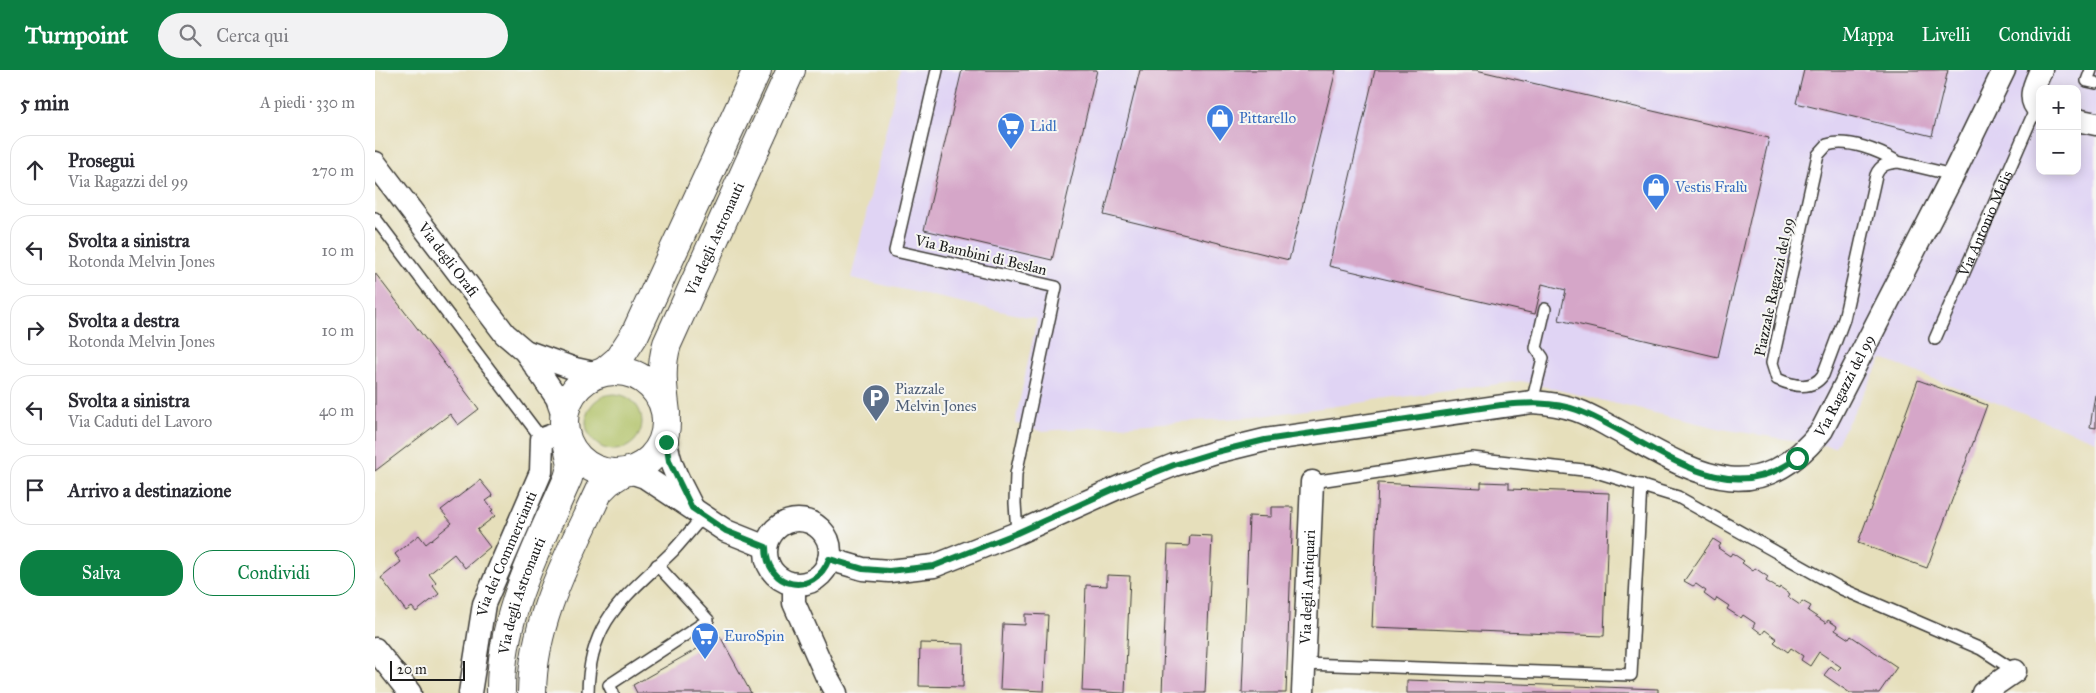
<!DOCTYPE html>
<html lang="it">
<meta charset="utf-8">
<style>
body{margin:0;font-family:"IM FELL Great Primer",serif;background:#f2f2f3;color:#2b2b33}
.controls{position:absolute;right:15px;top:15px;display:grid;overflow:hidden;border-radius:10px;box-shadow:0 2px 12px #0003}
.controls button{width:45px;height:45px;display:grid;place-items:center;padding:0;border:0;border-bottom:1px solid #e1e1e2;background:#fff;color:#2b2b33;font:25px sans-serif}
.scale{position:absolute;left:15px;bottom:12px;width:75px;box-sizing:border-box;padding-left:5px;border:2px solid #1c1c1c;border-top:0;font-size:14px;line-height:18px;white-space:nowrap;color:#1c1c1c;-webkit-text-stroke:4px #f6f6f2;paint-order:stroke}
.stop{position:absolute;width:15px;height:15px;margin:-11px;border:4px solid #0b8043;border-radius:50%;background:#fff}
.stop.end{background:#0b8043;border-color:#fff;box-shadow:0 1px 5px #0008}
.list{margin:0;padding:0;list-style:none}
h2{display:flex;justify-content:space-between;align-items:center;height:65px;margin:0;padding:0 20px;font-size:21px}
h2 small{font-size:16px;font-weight:400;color:#7c7c81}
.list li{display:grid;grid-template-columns:32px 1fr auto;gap:15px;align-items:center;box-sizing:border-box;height:70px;margin:0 10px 10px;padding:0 10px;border:1px solid #e1e1e2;border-radius:20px}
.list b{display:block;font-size:19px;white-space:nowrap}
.list p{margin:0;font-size:16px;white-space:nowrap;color:#7c7c81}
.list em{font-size:16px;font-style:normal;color:#7c7c81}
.actions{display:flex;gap:10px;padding:15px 20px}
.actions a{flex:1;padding:11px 0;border:1px solid #0b8043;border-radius:20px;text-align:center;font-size:18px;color:#0b8043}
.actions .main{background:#0b8043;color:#fff}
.icon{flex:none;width:28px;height:28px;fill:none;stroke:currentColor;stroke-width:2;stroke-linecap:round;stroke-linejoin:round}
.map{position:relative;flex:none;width:1721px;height:623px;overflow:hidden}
header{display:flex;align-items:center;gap:30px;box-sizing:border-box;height:70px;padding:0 25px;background:#0b8043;color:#fff}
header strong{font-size:24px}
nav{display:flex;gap:28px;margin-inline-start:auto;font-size:18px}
.search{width:350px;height:45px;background:#f2f2f3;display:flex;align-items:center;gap:12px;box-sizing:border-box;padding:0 18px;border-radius:28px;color:#7c7c81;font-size:19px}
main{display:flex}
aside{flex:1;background:#fff}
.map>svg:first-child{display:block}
</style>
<header>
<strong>Turnpoint</strong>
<div class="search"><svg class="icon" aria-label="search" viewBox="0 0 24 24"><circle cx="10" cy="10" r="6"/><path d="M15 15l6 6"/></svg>Cerca qui</div>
<nav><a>Mappa</a><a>Livelli</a><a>Condividi</a></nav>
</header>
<main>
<aside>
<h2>5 min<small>A piedi · 330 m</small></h2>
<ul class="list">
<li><svg class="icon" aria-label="ahead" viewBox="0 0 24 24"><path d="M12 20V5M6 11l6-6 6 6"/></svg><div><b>Prosegui</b><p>Via Ragazzi del 99</p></div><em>270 m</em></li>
<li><svg class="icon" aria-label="left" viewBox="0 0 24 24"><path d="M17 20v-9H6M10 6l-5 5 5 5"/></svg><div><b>Svolta a sinistra</b><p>Rotonda Melvin Jones</p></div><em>10 m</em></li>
<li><svg class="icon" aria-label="right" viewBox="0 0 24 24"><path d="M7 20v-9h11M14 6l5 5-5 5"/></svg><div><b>Svolta a destra</b><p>Rotonda Melvin Jones</p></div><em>10 m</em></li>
<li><svg class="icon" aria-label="left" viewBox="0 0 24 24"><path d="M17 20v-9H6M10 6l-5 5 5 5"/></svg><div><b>Svolta a sinistra</b><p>Via Caduti del Lavoro</p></div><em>40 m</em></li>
<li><svg class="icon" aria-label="arrive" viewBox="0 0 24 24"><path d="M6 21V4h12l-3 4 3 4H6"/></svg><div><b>Arrivo a destinazione</b></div></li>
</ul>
<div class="actions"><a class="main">Salva</a><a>Condividi</a></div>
</aside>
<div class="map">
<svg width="1721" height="623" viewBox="0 0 1721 623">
<rect width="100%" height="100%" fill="#f6f6f2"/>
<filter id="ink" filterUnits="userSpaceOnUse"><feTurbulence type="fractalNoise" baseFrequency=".02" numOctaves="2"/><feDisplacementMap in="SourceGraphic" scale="10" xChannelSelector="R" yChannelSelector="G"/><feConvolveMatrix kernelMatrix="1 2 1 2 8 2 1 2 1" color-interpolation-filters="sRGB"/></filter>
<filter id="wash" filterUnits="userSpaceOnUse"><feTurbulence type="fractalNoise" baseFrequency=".0096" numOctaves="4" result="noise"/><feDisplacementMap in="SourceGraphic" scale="20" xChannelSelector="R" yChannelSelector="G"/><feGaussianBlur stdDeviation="1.12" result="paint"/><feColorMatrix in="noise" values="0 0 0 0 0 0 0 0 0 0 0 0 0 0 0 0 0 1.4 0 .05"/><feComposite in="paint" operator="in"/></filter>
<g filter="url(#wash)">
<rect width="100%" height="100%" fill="#e6dfbb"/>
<path fill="#e0d4f4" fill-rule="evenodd" d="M525,0H1721V371L1507,289L1460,377L1347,359L1146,311L880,347L666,361L640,353L662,249L476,208ZM1665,19H1702V101H1665Z"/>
<circle fill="#afc063" stroke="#666e40" cx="239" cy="352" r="28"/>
<g id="blocks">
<g fill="#d5a6c8">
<path d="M587,0H722L677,190L549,160Z"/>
<path d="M765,0H961L914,190L729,145Z"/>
<path d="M1000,0H1101L1394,68L1343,287L1184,250L1191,220L1167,214L1160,244L954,196Z"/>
<path d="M1429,0H1573L1557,66L1421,33Z"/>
<path d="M0,203L104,339L83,355L75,344L0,401Z"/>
<path d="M1543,310L1612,335L1552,498L1483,473Z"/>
<path d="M1720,325H1721V358L1715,357Z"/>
<path d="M105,410L118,426L111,431L118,440L116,441L120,446L102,460L115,477L90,498L79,484L54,504L61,513L58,516L64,524L41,542L37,537L31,541L6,508L26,492L20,484L44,465L51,474L77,453L66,440Z"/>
<path d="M1106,412L1134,413V419L1234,423L1229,566L997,557L1003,413L1106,418Z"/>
<path d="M896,437H918L911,623H867L874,446L896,447Z"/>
<path d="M815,465L837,466L830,623H787L793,475L814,476Z"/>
<path d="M1338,469L1346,474L1343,478L1355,486L1357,483L1369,491L1367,493L1378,501L1380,498L1393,507L1391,511L1404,519L1405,517L1415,524L1413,527L1425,535L1427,531L1436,536L1433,541L1451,553L1453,550L1462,556L1460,560L1474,569L1476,566L1522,597L1504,623H1475L1449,605L1456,596L1462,601L1466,597L1444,582L1435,596L1426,590L1428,586L1416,578L1413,582L1399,572L1402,569L1390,560L1387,564L1378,557L1380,553L1368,545L1366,548L1352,539L1354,536L1342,528L1340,532L1329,524L1331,521L1321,514L1318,516L1309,511Z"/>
<path d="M732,505L755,506L750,623L707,621L711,515L732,516Z"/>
<path d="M650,544L673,545L669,621L625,619L628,554L650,555Z"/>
<path d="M345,566L376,623H262L258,615Z"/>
<path d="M545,573L589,574L588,617L544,616Z"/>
<path d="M1032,610L1283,619V623H1032Z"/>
</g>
</g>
</g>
<g filter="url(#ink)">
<use href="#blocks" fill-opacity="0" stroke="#3a3934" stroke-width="1"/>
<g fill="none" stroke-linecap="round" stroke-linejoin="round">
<g stroke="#3a3934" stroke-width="14">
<g id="service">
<path d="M562,0L520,181L681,217L641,404L640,433L642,463"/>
<path d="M1716,0L1712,11L1721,13"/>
<path d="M1523,92C1504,81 1473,68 1452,75L1443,85L1397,293L1402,309C1418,316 1437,321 1448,305L1469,249L1501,105C1505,95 1512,93 1523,92L1578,105"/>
<path d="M0,148L167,369"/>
<path id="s1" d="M1560,269L1661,38"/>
<path d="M1157,332L1168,288L1161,278L1170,239"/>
<path d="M937,412L1097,388L1218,401L1303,427L1467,519L1606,579L1640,601"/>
<path d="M929,594L1256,605L1266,415"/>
<path d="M213,623C214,549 250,528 298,481C308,470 318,458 328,446"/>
<path d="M238,623L234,615L333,550L282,495"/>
</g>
</g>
<g stroke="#3a3934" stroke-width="25">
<g id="minor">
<path d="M1665,41C1651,29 1660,14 1666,0"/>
<path d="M1702,50L1721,54"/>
<path id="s2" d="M0,93L130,264L150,281"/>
<path d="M188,345L182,328L150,281L200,299L223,304"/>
<path d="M291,359C290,390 304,410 317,437"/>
<path d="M255,402L270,407L351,461L391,477"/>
<circle cx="423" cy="482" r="32"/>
<path id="s3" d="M454,489L488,499L514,501L559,496L642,463L749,415L799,395L841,382L890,370L1157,332C1172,333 1187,335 1201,340C1213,344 1225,351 1236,357C1313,398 1378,448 1447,360L1578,105L1629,0"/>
<path d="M419,514V533L451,605L461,623"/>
<path d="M0,579L35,623"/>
<path id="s4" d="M95,623L109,534L166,402L167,369L189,361"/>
<path id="s5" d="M928,623L937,412"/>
<path d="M1608,623L1640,601"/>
</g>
</g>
<g stroke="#3a3934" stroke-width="30">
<g id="secondary">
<circle cx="240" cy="352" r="51"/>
<path d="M230,301L243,290L260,264L382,0"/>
<path id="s6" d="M291,343C288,319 285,297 292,274L416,0"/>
<path id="s7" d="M126,623C125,545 163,477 193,408L197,394L193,376"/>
<path d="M157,623C158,549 194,486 224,421L233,412L247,403"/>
</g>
</g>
<use href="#service" stroke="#fff" stroke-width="11"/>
<use href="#minor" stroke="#fff" stroke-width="22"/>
<use href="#secondary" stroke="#fff" stroke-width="28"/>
</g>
</g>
<g fill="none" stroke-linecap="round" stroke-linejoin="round" filter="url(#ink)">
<path stroke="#0b8043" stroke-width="6" d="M291,372L294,391L317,438L351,461L391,477C391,519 439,528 454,489L488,499L514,501L559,496L642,463L748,415L799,395L841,382L890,370L1126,335C1152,333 1177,331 1202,340C1272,366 1346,446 1422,388"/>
</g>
<defs>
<g id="shop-pin" transform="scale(1.4375)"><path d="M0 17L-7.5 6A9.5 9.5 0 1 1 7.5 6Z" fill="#3f7fe0" stroke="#f6f6f2"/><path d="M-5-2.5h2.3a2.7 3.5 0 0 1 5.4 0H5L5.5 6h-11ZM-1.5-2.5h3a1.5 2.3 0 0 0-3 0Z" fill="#fff"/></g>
<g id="supermarket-pin" transform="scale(1.4375)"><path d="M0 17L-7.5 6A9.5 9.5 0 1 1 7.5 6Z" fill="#3f7fe0" stroke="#f6f6f2"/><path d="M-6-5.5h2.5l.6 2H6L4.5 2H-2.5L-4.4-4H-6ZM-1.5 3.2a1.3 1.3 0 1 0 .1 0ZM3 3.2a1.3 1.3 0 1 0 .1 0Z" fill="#fff"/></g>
<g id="parking-pin" transform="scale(1.4375)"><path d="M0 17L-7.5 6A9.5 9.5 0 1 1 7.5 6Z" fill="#5c6f8a" stroke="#f6f6f2"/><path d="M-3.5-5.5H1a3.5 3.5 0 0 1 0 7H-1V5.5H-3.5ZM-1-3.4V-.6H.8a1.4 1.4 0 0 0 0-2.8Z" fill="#fff"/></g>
</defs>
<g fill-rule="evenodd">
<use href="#shop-pin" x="845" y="48"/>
<use href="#supermarket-pin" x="636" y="56"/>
<use href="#shop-pin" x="1281" y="117"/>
<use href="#parking-pin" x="501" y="328"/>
<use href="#supermarket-pin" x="330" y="566"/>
</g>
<g text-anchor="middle" stroke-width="4" stroke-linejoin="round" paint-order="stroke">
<g font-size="15" fill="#366cbe" stroke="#f6f6f2" text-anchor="start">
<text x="864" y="53">Pittarello</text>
<text x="655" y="61">Lidl</text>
<text x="1300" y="122">Vestis Fralù</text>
<text x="349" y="571">EuroSpin</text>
</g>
<g font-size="15" fill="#1c1c1c" stroke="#f6f6f2">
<text dy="5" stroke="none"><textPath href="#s1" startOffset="126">Via Antonio Melis</textPath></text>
<text dy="5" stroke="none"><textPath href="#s6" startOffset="185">Via degli Astronauti</textPath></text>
<text transform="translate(606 185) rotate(13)" y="5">Via Bambini di Beslan</text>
<text dy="5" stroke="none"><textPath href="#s2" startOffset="121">Via degli Orafi</textPath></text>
<text transform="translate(1399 217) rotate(-78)" y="5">Piazzale Ragazzi del 99</text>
<text dy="5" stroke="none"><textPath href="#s3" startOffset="1104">Via Ragazzi del 99</textPath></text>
<text dy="5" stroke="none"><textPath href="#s4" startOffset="145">Via dei Commercianti</textPath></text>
<text dy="5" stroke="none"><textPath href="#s5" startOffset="106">Via degli Antiquari</textPath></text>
<text dy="5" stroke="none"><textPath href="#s7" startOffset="100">Via degli Astronauti</textPath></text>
</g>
<g font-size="15" fill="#4e5e75" stroke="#f6f6f2" text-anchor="start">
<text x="520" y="324">Piazzale<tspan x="520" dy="17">Melvin Jones</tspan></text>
</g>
</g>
</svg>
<div class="controls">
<button>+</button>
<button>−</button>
</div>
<div class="scale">20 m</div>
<div class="stop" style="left:1422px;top:388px"></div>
<div class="stop end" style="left:291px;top:372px"></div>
</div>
</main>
